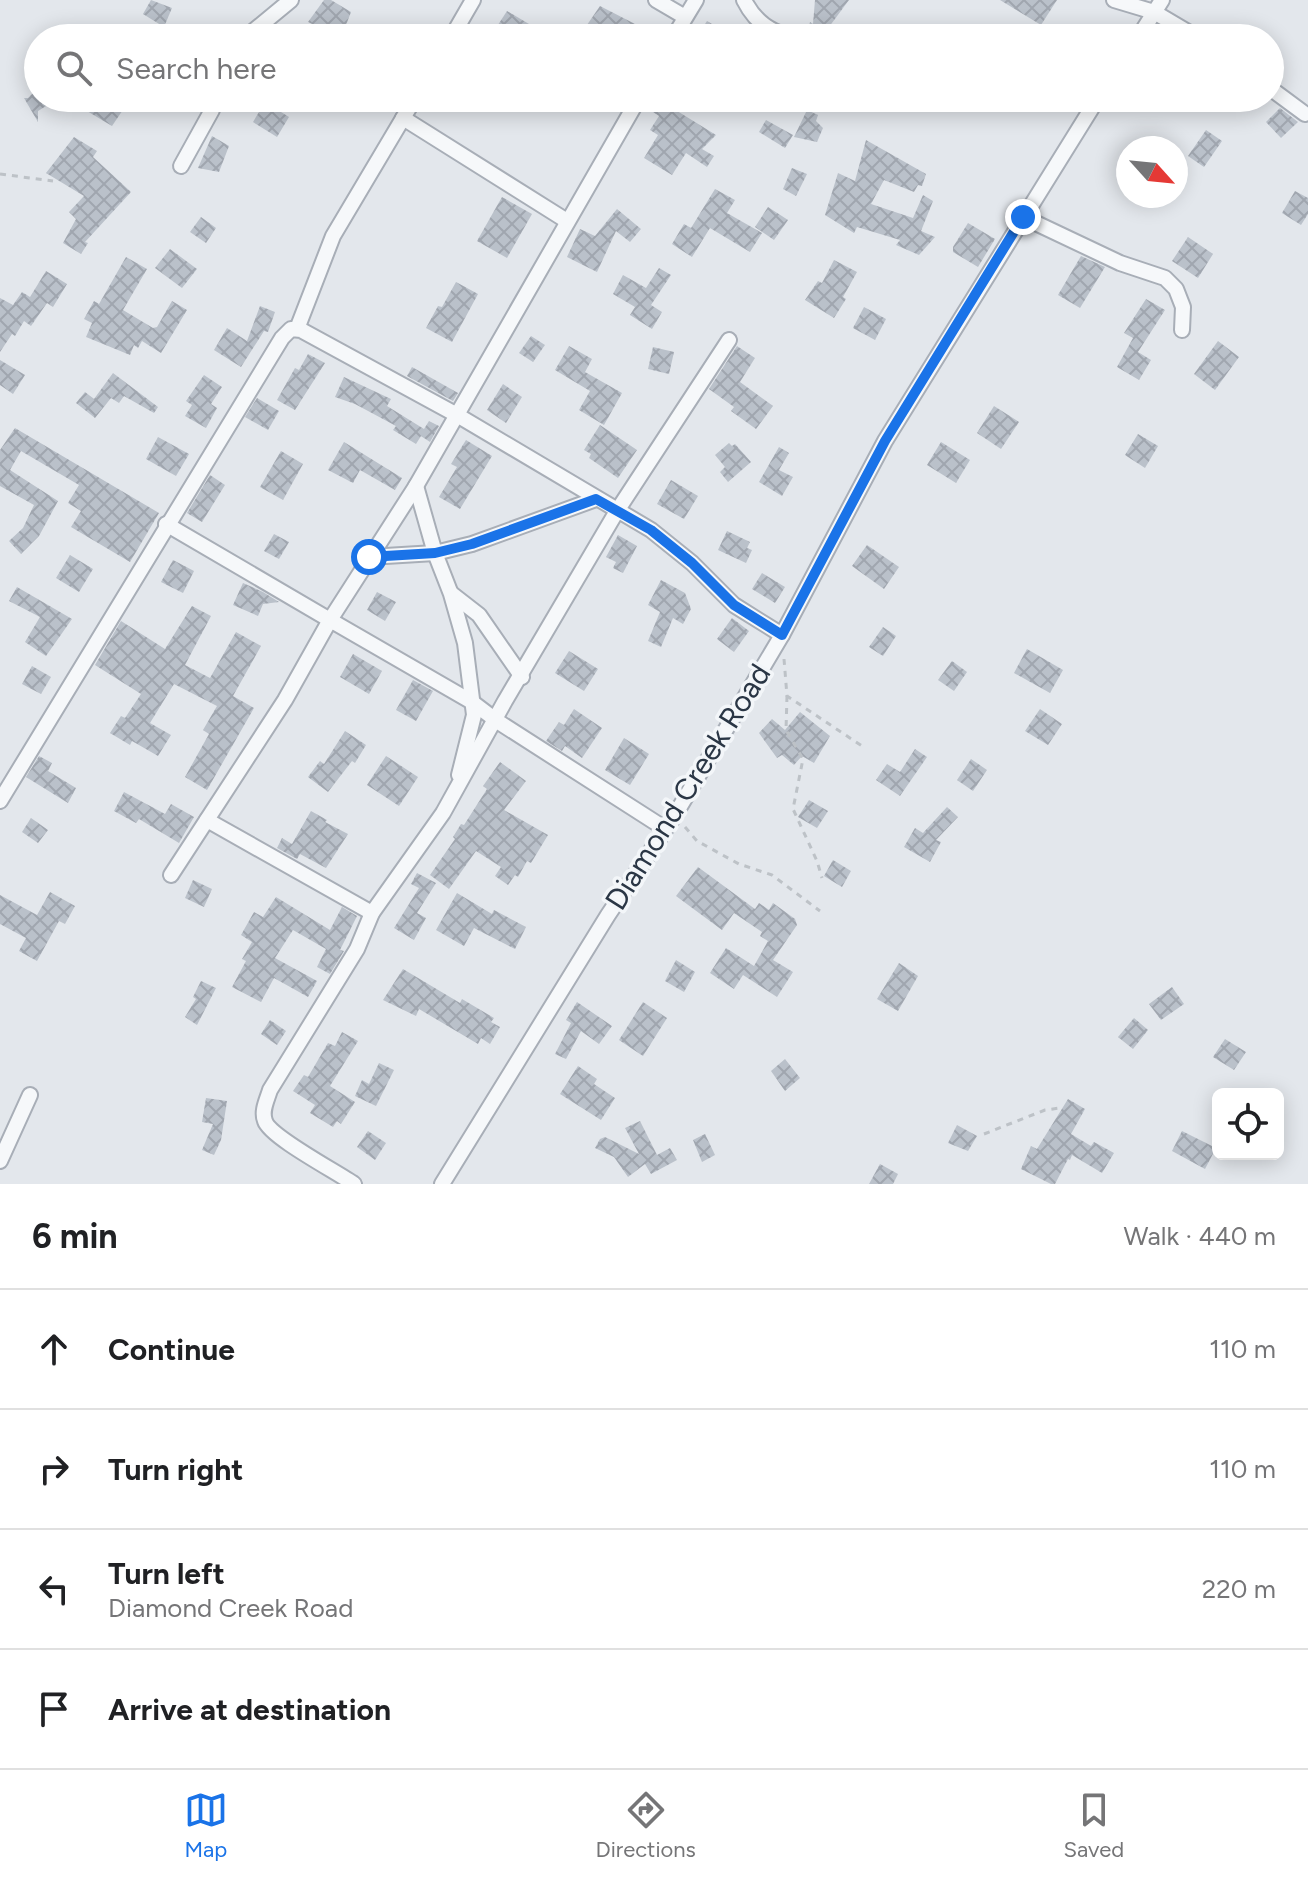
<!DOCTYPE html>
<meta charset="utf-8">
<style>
body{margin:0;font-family:Figtree,sans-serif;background:#f2f2f2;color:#202124}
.controls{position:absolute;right:24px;bottom:24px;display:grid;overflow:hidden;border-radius:12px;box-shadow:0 4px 20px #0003}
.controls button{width:72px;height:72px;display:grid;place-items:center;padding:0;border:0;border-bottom:2px solid #e0e0e0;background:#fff;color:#202124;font:40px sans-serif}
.compass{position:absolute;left:1116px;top:136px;width:72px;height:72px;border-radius:50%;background:#fff;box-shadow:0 4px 20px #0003;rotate:117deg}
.stop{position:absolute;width:24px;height:24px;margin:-18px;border:6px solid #1a73e8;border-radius:50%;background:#fff}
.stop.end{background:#1a73e8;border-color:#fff;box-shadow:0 2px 8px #0008}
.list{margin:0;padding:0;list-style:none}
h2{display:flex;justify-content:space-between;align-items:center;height:104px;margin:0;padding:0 32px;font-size:34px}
h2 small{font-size:26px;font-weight:400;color:#757577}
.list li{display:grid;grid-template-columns:52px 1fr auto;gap:24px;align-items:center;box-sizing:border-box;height:120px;padding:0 32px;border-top:2px solid #e0e0e0}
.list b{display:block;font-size:30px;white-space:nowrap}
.list p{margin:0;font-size:26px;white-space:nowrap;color:#757577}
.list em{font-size:26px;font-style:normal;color:#757577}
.icon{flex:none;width:44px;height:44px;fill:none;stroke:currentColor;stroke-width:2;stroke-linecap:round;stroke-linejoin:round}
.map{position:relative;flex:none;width:1308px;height:1184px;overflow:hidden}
.search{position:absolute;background:#fff;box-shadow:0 4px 20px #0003;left:24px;right:24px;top:24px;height:88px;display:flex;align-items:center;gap:20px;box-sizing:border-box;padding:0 28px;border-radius:44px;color:#757577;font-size:30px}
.sheet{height:584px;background:#fff}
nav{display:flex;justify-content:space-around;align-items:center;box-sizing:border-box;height:112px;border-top:2px solid #e0e0e0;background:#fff;font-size:22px;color:#757577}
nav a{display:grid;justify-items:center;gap:4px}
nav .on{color:#1a73e8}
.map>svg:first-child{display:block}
</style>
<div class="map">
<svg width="1308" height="1184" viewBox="0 0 1308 1184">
<defs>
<pattern id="building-cross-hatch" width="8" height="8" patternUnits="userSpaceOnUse" patternTransform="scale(2)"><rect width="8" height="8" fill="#bac1ca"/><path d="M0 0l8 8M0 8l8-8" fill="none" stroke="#a0a6af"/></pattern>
</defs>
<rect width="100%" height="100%" fill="#e3e7ec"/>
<g fill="url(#building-cross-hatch)">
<path d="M151,0L172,8L164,27L143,14Z"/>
<path d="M324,0H331L351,12L341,38L308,22Z"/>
<path d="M815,0H849L826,31L837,38H807L810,22L813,24Z"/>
<path d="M1000,0H1057L1041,25Z"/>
<path d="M600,6L635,24L628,38H578Z"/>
<path d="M507,11L529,24L521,38H504L494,31Z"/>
<path d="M707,21L735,38H696Z"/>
<path d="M38,88V98H59L38,111V122L24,98H28Z"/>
<path d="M94,98H131L112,126L87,111Z"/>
<path d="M661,101L716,135L702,149L714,156L707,167L686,153L672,175L644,158L658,135L650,130L659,116L653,112Z"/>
<path d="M265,102L289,117L277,137L253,122Z"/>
<path d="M1280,108L1298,122L1281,138L1266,122Z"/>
<path d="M807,110L818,115L816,121L823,128L817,142L794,137Z"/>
<path d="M766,120L793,135L785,148L759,132Z"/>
<path d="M1206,130L1222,141L1204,167L1188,156Z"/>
<path d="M212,136L229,146L219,172L198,168Z"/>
<path d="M74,137L97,151L93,157L131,192L85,242L88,243L81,254L63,243L76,219L69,212L84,196L46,173Z"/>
<path d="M866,140L926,174L922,186L918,185L914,192L884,180L871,204L913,218L923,195L933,201L921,231L935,237L919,255L896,245L900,240L857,227L854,233L825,215L838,173L855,181Z"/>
<path d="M792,168L807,174L796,196L783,189Z"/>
<path d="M715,189L735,200L727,213L762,233L750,252L710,228L692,257L672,244L684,224L691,228Z"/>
<path d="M1295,191L1308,198V214L1301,225L1282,213Z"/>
<path d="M502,197L532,214L507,258L477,241Z"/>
<path d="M768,207L788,220L774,240L755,227Z"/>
<path d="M617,209L641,229L630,242L616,231L597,272L567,257L580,229L595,236Z"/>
<path d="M201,217L216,228L206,243L190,232Z"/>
<path d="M968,223L995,239L978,267L953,252V247Z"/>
<path d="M1188,237L1213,254L1198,278L1172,261Z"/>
<path d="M170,249L197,269L182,288L155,268Z"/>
<path d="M1081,256L1105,267L1080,308L1058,295Z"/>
<path d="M126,257L147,269L123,310L153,328L157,327L172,301L187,310L161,353L142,341L138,348L134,345L130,355L86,337L92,323L84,319L94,301L99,304Z"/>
<path d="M834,260L857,272L843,297L846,299L834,318L805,300L818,281L822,283Z"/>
<path d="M659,268L671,275L651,305L662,312L652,329L630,315L635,307L613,294L623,275L646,288Z"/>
<path d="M46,271L67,284L53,307L47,303L31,326L24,321L15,336L12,334L0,352V298L13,305L22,292L30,297Z"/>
<path d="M456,282L478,294L452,342L426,328L438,306L442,307Z"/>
<path d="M1146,299L1165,310L1138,352L1151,360L1139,380L1117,367L1133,338L1124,333Z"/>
<path d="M260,306L275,312L268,332L264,331L241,367L214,350L227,328L247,341Z"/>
<path d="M864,307L886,319L875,340L853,328Z"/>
<path d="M531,336L545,345L533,362L519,353Z"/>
<path d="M1218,341L1239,357L1215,390L1194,374Z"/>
<path d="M569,346L592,359L585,372L622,393L604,425L579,410L590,391L555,370Z"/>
<path d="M737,346L755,358L740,382L773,406L756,429L731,411L734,407L709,389Z"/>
<path d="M653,347L674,352L669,374L648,369Z"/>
<path d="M308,354L325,363L295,410L277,400L295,368L299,370Z"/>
<path d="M0,360L25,375L13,394L0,385Z"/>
<path d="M412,367L458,393L453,401L407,376Z"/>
<path d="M113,373L158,407L154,413L124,396L119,403L111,398L95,418L76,403L85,392L94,399Z"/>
<path d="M204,375L222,387L211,404L217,408L206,428L185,416L192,405L186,401Z"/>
<path d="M344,377L391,399L387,406L424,429L429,421L439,426L430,442L421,436L416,444L393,430L396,426L355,404L335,397Z"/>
<path d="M503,384L522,397L506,423L487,410Z"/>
<path d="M257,398L279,411L268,430L245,417Z"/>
<path d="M994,406L1019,422L1001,449L977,433Z"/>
<path d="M600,425L637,450L618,478L589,458L591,454L584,450Z"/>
<path d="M15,428L159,513L130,562L71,527L81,511L68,503L79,485L21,451L10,470L58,501L39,536L21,554L9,541L23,528L34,505L0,486V450Z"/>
<path d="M1138,434L1158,446L1145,468L1125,455Z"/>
<path d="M158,437L189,454L176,476L146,459Z"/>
<path d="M466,440L492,456L460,509L439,497L457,467L451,464Z"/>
<path d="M344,442L402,478L395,490L360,470L353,483L328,470Z"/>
<path d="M941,442L970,460L956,483L927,465Z"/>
<path d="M729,443L732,446L735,444L751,462L728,482L720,472L725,467L715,455Z"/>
<path d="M779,447L789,453L779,470L793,477L782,496L759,482Z"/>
<path d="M281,451L303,464L283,500L260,487Z"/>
<path d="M210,475L225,485L202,522L187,513Z"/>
<path d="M671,480L698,496L684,519L657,504Z"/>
<path d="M727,531L750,542L747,548L752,550L746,563L718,550Z"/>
<path d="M274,534L289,542L279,559L264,551Z"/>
<path d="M618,535L637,546L623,573L613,568L616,562L606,557Z"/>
<path d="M867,545L899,567L884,589L852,566Z"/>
<path d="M70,555L93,569L79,592L56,578Z"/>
<path d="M173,560L194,571L183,593L161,582Z"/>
<path d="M762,573L785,587L775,603L752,589Z"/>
<path d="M661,580L685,593L691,609L683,624L673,618L661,647L648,641L660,612L648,605Z"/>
<path d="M243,583L263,592L279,602L263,604L258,616L233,605Z"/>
<path d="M17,587L72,619L46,656L25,642L40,617L9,601Z"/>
<path d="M377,592L396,602L385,621L367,610Z"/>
<path d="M192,606L211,616L185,665L210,678L236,632L261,646L233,696L254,708L207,790L185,777L209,734L203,730L217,706L174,684L150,723L171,735L158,756L132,741L130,745L110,733L121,716L125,718L141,694L95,665L121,621L165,649Z"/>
<path d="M732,618L749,631L734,652L717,639Z"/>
<path d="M883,627L896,636L883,656L869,647Z"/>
<path d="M1027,649L1063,670L1050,693L1014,673Z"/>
<path d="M569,651L598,669L584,691L555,673Z"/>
<path d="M353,654L382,671L369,694L340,677Z"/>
<path d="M952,661L967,672L954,691L938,680Z"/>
<path d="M32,666L51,677L41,694L22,684Z"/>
<path d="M413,680L433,691L416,721L396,710Z"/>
<path d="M574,709L602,728L582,758L565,746L562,751L546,741L559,722L564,725Z"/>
<path d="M1040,709L1062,724L1048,745L1025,731Z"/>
<path d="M800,712L830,736L814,763L802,756L794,765L782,755L777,758L759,733L772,719L785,730Z"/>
<path d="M345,731L366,745L355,763L352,761L328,792L308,777L320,761L324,764Z"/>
<path d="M624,738L649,754L630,785L605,770Z"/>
<path d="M915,749L927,757L900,796L876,780L887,764L900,772Z"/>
<path d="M39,756L52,763L48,771L76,788L68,803L26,777Z"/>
<path d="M386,756L418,777L399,806L367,785Z"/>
<path d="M971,759L987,770L973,791L957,780Z"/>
<path d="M500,762L526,781L504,810L548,835L531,863L527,861L518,877L515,875L508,885L495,876L501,867L476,851L449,889L430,875L455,839L453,837L461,824L464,825L487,789L483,786Z"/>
<path d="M124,792L165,814L171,804L194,817L179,843L139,819L136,823L114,811Z"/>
<path d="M809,800L828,811L817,828L798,817Z"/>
<path d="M947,807L958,817L936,840L941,842L930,862L904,847L915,828L923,833Z"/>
<path d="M311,811L327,820L325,822L348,834L326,868L300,854L297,859L277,848L282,838L292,844Z"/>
<path d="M31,818L48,830L38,843L22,832Z"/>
<path d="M833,860L851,871L842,887L824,876Z"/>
<path d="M698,867L755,909L759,903L769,910L773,903L795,919L797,925L773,960L793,972L777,997L743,975L734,989L710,973L726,948L754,966L768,941L760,936L762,932L734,913L722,930L676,896Z"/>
<path d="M417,873L436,883L417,913L426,918L414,940L394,928L419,888L411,884Z"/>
<path d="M193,880L212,889L204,907L185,898Z"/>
<path d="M50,892L75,906L65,924L59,921L37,961L19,951L26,938L0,924V895L37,915Z"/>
<path d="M457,893L492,914L494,910L526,927L515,949L474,928L464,946L436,930Z"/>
<path d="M276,897L330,930L342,907L357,916L340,950L344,951L330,974L317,967L326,949L293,930L275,958L317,981L308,997L274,978L261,1002L232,987L246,961L242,959L252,942L241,935L254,912L263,917Z"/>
<path d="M676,960L695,972L684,992L665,981Z"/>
<path d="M899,963L918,976L898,1011L877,999Z"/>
<path d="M403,969L460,1003L462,999L494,1018L491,1022L500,1027L490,1044L481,1038L478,1044L419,1009L416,1016L383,1000Z"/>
<path d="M201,981L216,988L197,1025L185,1017L196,999L193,997Z"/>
<path d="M1172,987L1184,1004L1161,1020L1149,1004Z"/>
<path d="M577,1002L612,1026L599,1044L581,1031L566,1059L555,1054L571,1023L566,1020Z"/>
<path d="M643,1002L667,1018L643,1056L619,1040Z"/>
<path d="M1134,1018L1148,1030L1133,1049L1118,1037Z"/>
<path d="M270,1020L286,1031L277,1045L261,1034Z"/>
<path d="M342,1032L358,1041L330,1086L355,1102L341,1124L337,1121L333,1127L310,1113L315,1105L293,1091L304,1075L308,1077L328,1043L335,1046Z"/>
<path d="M1225,1039L1246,1052L1234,1070L1213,1057Z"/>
<path d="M785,1059L800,1078L785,1091L771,1071Z"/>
<path d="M379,1063L394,1070L376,1106L355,1096L362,1080L369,1084Z"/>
<path d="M578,1066L597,1079L594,1084L615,1098L601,1120L560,1094Z"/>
<path d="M206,1098L227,1101L221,1140L214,1155L202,1150L213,1124L202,1122Z"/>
<path d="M1068,1099L1085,1109L1071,1134L1091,1146L1094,1142L1114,1153L1102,1173L1072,1155L1070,1160L1068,1159L1055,1184H1051L1021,1169L1031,1146L1037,1149Z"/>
<path d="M640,1121L657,1155L670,1148L677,1160L651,1174L645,1164L628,1177L614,1157L595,1148L600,1139L605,1137L639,1154L625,1128Z"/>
<path d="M957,1125L977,1136L968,1151L948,1143Z"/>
<path d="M368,1131L386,1143L375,1160L357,1147Z"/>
<path d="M1182,1131L1216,1148L1205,1169L1172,1151Z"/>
<path d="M705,1134L715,1155L702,1162L693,1140Z"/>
<path d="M880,1164L898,1174L893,1184H869Z"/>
</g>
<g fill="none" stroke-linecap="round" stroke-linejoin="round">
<g stroke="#a8aeb7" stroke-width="18">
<g id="street">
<path d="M656,0L685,17"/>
<path d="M744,0C755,22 772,35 797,37"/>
<path d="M1114,0L1154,12L1198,38"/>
<path d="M245,38L291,0"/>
<path d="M451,38L473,0"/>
<path d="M673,38L696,0"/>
<path d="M1138,38L1162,0"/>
<path d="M1270,88L1305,114"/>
<path d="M403,118L567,221"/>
<path d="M181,166L212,110V98"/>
<path d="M1023,217L1120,263L1165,278L1176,289L1183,307L1182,330"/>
<path d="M297,329L333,236L415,98"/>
<path d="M416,486L435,553L451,594L465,643L474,715L459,775"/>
<path d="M166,524L330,620L416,486L639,98"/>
<path d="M369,557L435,553L472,544L596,499"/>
<path d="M452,594L479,615L522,677"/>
<path d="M0,801L282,338L291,329L301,330L457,415L651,530L692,563L734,605L782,635"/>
<path d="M207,820L372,913"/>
<path d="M171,875L285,700L330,620L472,702L497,721L664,828"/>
<path d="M0,1161L30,1095"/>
<path d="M354,1184C337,1172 270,1137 265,1121C261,1111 267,1100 270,1090L357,949L372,913L443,813L505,701L617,511L729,340"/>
<path d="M442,1184L608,915L675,815L782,635L885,441L1098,98"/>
</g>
</g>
<g stroke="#bdc2c7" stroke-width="3" stroke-dasharray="6 6" stroke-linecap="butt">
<path d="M0,174L53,181"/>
<path d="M784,659L787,696L862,746"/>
<path d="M787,696L786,730L803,759L793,809L817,861L822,878"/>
<path d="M685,827L697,841L739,864L772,875L820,911"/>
<path d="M984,1134L1045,1110L1060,1108"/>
</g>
<use href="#street" stroke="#f6f8fa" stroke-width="14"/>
</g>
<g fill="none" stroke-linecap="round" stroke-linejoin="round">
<path stroke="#1a73e8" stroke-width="10" d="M369,557L435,553L472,544L596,499L651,530L692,563L734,605L782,635L885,441L1023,217"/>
</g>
<g text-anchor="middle" stroke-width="7" stroke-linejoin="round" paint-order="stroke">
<g font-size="30" fill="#2a3645" stroke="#f3f6f9">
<text transform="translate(688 787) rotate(-58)" y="10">Diamond Creek Road</text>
</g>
</g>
</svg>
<div class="controls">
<button><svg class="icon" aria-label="locate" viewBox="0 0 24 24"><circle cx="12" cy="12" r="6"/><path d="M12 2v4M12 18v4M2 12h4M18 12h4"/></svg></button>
</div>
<svg class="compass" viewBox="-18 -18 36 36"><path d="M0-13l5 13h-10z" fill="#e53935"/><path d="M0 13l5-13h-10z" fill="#757577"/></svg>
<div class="stop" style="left:369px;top:557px"></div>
<div class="stop end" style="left:1023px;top:217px"></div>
<div class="search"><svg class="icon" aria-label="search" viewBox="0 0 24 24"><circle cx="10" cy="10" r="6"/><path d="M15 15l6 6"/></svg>Search here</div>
</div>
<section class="sheet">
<h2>6 min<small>Walk · 440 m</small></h2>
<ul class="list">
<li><svg class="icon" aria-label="ahead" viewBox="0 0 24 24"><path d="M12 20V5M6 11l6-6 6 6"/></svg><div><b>Continue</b></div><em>110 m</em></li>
<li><svg class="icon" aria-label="right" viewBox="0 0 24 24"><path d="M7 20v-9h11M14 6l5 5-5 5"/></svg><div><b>Turn right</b></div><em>110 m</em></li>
<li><svg class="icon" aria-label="left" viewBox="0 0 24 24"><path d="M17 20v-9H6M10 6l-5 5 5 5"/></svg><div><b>Turn left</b><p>Diamond Creek Road</p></div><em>220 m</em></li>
<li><svg class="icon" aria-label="arrive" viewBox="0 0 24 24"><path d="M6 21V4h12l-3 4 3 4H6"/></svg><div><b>Arrive at destination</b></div></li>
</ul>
</section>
<nav>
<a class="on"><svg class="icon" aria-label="map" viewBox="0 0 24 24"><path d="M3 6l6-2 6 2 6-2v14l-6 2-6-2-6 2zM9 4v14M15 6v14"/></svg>Map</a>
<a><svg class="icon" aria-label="directions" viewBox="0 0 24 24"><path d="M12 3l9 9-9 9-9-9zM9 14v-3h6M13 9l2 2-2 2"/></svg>Directions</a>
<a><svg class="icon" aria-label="saved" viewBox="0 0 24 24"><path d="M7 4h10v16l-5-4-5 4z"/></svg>Saved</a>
</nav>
